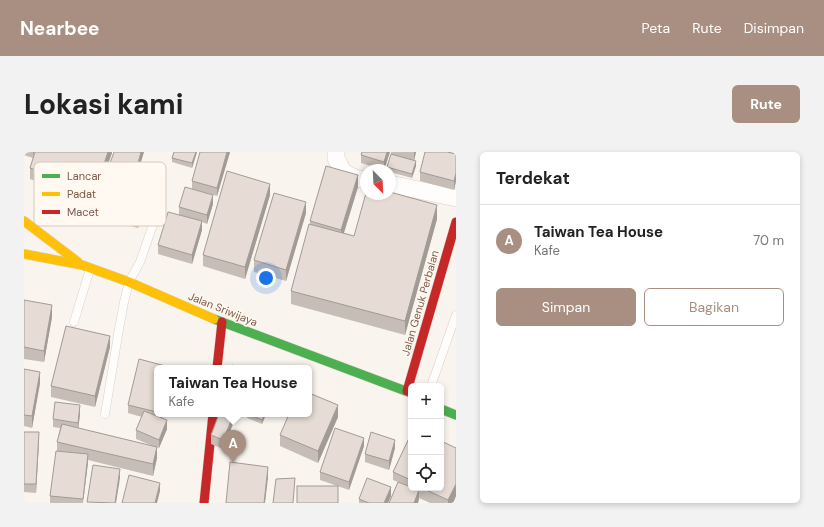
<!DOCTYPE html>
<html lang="id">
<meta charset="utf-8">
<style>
body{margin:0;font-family:"DM Sans",sans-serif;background:#f2f2f2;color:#222}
.controls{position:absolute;right:12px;bottom:12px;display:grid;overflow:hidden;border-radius:6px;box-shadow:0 2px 6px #0003}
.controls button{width:36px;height:36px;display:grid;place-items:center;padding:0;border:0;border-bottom:1px solid #e0e0e0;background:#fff;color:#222;font:20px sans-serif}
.compass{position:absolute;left:336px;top:12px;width:36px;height:36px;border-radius:50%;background:#fff;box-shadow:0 2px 6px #0003;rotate:156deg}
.you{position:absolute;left:242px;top:126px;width:14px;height:14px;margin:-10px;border:3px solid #fff;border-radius:50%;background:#1a73e8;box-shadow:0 0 0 6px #1a73e833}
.badge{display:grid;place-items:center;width:26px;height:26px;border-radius:50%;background:#a88f82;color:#fff;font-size:13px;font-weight:700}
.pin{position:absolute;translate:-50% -33px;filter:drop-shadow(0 1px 2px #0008)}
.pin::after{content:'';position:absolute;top:21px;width:14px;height:12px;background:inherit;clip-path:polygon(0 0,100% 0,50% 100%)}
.popup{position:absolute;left:130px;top:213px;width:158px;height:52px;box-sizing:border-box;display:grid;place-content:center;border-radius:6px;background:#fff;filter:drop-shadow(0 1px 3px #0005);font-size:13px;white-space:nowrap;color:#767676}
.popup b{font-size:15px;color:#222}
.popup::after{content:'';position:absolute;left:50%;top:100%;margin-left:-8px;border:8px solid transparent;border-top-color:#fff}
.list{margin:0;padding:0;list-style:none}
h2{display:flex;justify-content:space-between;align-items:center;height:52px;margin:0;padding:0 16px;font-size:17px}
h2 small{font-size:13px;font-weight:400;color:#767676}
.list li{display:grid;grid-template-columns:26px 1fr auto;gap:12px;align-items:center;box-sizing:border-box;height:72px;padding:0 16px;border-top:1px solid #e0e0e0}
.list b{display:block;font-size:15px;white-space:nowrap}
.list p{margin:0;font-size:13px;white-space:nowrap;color:#767676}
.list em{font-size:13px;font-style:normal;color:#767676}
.actions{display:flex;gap:8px;padding:12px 16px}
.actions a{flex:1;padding:9px 0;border:1px solid #a88f82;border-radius:6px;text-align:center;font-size:14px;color:#a88f82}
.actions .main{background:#a88f82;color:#fff}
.icon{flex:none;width:22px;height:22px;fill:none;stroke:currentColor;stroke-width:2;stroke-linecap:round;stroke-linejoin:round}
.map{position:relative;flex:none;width:432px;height:351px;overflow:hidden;border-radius:6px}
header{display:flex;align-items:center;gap:24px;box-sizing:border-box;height:56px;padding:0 20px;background:#a88f82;color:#fff}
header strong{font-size:19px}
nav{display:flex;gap:22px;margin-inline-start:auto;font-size:14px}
.intro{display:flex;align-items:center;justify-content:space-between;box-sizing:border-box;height:96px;padding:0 24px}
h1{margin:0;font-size:28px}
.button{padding:10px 18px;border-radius:6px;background:#a88f82;color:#fff;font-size:14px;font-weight:700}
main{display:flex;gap:24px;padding:0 24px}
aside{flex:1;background:#fff;border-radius:6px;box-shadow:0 2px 6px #0003}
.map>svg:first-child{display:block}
</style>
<header>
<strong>Nearbee</strong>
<nav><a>Peta</a><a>Rute</a><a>Disimpan</a></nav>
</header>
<div class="intro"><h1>Lokasi kami</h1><a class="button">Rute</a></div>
<main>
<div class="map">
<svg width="432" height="351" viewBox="0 0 432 351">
<rect width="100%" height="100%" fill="#f9f4ee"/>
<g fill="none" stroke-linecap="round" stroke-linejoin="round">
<g stroke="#d9d0ca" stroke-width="9">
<g id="lane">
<path d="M50,170L66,117"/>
<path d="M407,234L432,163"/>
<path d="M81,262L95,177L100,150L105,130L116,110L132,64"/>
</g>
</g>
<g stroke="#d9d0ca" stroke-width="18">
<g id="street">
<path d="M312,0V6L319,20L331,26L342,28"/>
<path d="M366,32L432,46"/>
</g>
</g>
<g stroke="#d9d0c9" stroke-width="10">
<g id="fast">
<path d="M190,167L387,241"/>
<path d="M417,257L432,263"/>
</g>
</g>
<g stroke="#d9d0c9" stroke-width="10">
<g id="slow">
<path d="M0,69L54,110"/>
<path d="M0,102L58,113L105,130L190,167"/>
</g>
</g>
<g stroke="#d9d0c9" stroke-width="10">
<g id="jam">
<path d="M193,216L198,170"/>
<path d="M383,239L432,70"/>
<path d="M180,351L189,262"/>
</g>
</g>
<use href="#lane" stroke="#fefdfc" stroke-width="8"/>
<use href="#street" stroke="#fefdfc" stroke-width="17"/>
<use href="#fast" stroke="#4caf50" stroke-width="9"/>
<use href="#slow" stroke="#ffc107" stroke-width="9"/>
<use href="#jam" stroke="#c62828" stroke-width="9"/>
</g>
<g fill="#c6bdb7">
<path d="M0,0H10L9,6L0,3Z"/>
<path d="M88,0L83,14L113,22L125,37L114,76L72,64V52L82,17L71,49L6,27V16Z"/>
<path d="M150,0H173L168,16L148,10V6Z"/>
<path d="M206,0L193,44L168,37V29Z"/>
<path d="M366,0L360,18L337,11V3Z"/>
<path d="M367,0H392L390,9L367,2Z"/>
<path d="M401,0H432V29L430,38L396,29V20Z"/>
<path d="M392,14L388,26L366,20V18H363V15Z"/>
<path d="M334,35L320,81L330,84L413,67L381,183L267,152V139L286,72V69Z"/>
<path d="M246,43L221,127L179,114V103Z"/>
<path d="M189,52L183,72L178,70V78L168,112L134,102V93L155,63V55Z"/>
<path d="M282,61L262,129L230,120V108Z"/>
<path d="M0,148L28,165L20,210L0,207Z"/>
<path d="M86,195L71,255L27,245V234Z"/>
<path d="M133,216V262H139L138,266L143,277L135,296L133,295V306L129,324L64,308L59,351H26V344L33,299V290L36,276L29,275V267L56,262L54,276L129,294L112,287V278L118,265L104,261V253Z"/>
<path d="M0,217L16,231L8,276L0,274Z"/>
<path d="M213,262L199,297L187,292V283Z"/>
<path d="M223,262H242L238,272L223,266Z"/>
<path d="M314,265L294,311L256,294V283Z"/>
<path d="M0,280L15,289L12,341L0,340Z"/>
<path d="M387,282V336H417L432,344L429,351H406L395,346L394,351H365L374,330L369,328V320Z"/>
<path d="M340,294L325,338L296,328V320Z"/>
<path d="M371,296L365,318L341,310V302Z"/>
<path d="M367,344L364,351H335V347Z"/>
</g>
<g fill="#a19a95">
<path d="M9,0H10L9,6Z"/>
<path d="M84,0H88V1L71,49V38Z"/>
<path d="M117,0H120L111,30V22Z"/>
<path d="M172,0H173L168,16V11Z"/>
<path d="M203,0H206L193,44V36Z"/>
<path d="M363,0H366L360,18V10Z"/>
<path d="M390,0H392L390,9Z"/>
<path d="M392,9V14L388,26V22Z"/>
<path d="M432,21V29L430,38V29Z"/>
<path d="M334,23V35L317,90V78Z"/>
<path d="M125,26V37L114,76V64Z"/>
<path d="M246,32V43L221,127V115Z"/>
<path d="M189,43V52L183,72V63Z"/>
<path d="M282,50V61L262,129V118Z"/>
<path d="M413,53V67L381,183V169Z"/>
<path d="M178,69V78L168,112V103Z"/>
<path d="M28,153V165L20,210V199Z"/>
<path d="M86,184V195L71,255V244Z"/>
<path d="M16,220V231L8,276V264Z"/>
<path d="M56,253V262L54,279V271Z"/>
<path d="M314,253V265L294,311V299Z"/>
<path d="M137,262H139L137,269Z"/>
<path d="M210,262H213L199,297V288Z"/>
<path d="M241,262H242L238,272V268Z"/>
<path d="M143,268V277L135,296V288Z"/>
<path d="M15,280V289L12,341V332Z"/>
<path d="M340,286V294L325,338V330Z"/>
<path d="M371,288V296L365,318V309Z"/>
<path d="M133,295V306L129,324V312Z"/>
<path d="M64,302V311L59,351Z"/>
<path d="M244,315V326L241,351H240Z"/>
<path d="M96,317V326L92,351H91Z"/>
<path d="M136,331V339L133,351H131Z"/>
<path d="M432,332V344L429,351H424V348Z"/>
<path d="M367,335V344L364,351H360Z"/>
<path d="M395,338V347L394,351H390Z"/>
</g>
<g fill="#e6dcd5" stroke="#a19a95">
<path d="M11,0H84L71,38L6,16Z"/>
<path d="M90,0H117L111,22L85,14Z"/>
<path d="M150,0H172L168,11L148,6Z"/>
<path d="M176,0H203L193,36L168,29Z"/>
<path d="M338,0H363L360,10L337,3Z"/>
<path d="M401,0H423L432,2V21L430,29L396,20Z"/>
<path d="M367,2L392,9L388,22L363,15Z"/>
<path d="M83,14L125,26L114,64L72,52Z"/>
<path d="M302,14L334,23L317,78L286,69Z"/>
<path d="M203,19L246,32L221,115L179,103Z"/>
<path d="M161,35L189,43L183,63L155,55Z"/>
<path d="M366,40L413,53L381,169L267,139L285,72L330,84L342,41V42H366Z"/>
<path d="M250,41L282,50L262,118L230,108Z"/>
<path d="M144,60L178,69L168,103L134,93Z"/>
<path d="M0,148L28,153L20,199L0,195Z"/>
<path d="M42,174L86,184L71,244L27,234Z"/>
<path d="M115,207L149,216H133V260L104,253Z"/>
<path d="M208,213L217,216H207Z"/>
<path d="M0,217L16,220L8,264L0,263Z"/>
<path d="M285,241L314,253L294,299L256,283L265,262H285Z"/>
<path d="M31,250L56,253L54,271L29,267Z"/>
<path d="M120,259L143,268L135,288L112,278Z"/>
<path d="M195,262H210L199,288L187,283Z"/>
<path d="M224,262H241L238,268Z"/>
<path d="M38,272L133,295L129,312L33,290Z"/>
<path d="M311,276L340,286L325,330L296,320Z"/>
<path d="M0,280H15L12,332H0Z"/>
<path d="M347,280L371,288L365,309L341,302Z"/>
<path d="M387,282V328L369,320Z"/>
<path d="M417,289L432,296V332L424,348L398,336H417Z"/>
<path d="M32,299L64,302L59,347L26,344Z"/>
<path d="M206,310L244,315L240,351H202Z"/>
<path d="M69,313L96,317L91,351L63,350Z"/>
<path d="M105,323L136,331L131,351H98Z"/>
<path d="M271,326L269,351H249L252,327Z"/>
<path d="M343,326L367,335L360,351H345L335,347Z"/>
<path d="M374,330L387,335V336H389L395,338L390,351H365Z"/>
<rect x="273" y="334" width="41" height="17"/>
</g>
<g text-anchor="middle" stroke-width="3" stroke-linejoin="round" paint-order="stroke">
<g font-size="11" fill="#7d5948" stroke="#fff9f1">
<text transform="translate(396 151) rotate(-74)" y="4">Jalan Genuk Perbalan</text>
<text transform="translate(199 157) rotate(22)" y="4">Jalan Sriwijaya</text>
</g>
</g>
<rect x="10" y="10" width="132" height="64" rx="6" fill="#fff9f1" stroke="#d8c9be" stroke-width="1"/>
<rect x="18" y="22" width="18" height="4" fill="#4caf50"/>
<rect x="18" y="40" width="18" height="4" fill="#ffc107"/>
<rect x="18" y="58" width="18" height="4" fill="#c62828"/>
<g font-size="11" fill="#7d5948">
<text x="43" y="28">Lancar</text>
<text x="43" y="46">Padat</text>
<text x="43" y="64">Macet</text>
</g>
</svg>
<div class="controls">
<button>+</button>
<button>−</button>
<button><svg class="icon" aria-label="locate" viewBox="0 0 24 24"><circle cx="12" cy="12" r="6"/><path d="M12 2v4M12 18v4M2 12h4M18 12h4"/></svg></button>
</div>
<svg class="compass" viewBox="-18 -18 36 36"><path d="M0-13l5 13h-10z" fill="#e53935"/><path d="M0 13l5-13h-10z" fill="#767676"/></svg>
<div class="you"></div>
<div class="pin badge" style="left:209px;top:311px">A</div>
<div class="popup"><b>Taiwan Tea House</b>Kafe</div>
</div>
<aside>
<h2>Terdekat<small></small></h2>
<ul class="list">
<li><span class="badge">A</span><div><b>Taiwan Tea House</b><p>Kafe</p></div><em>70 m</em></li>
</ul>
<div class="actions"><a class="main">Simpan</a><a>Bagikan</a></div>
</aside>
</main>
